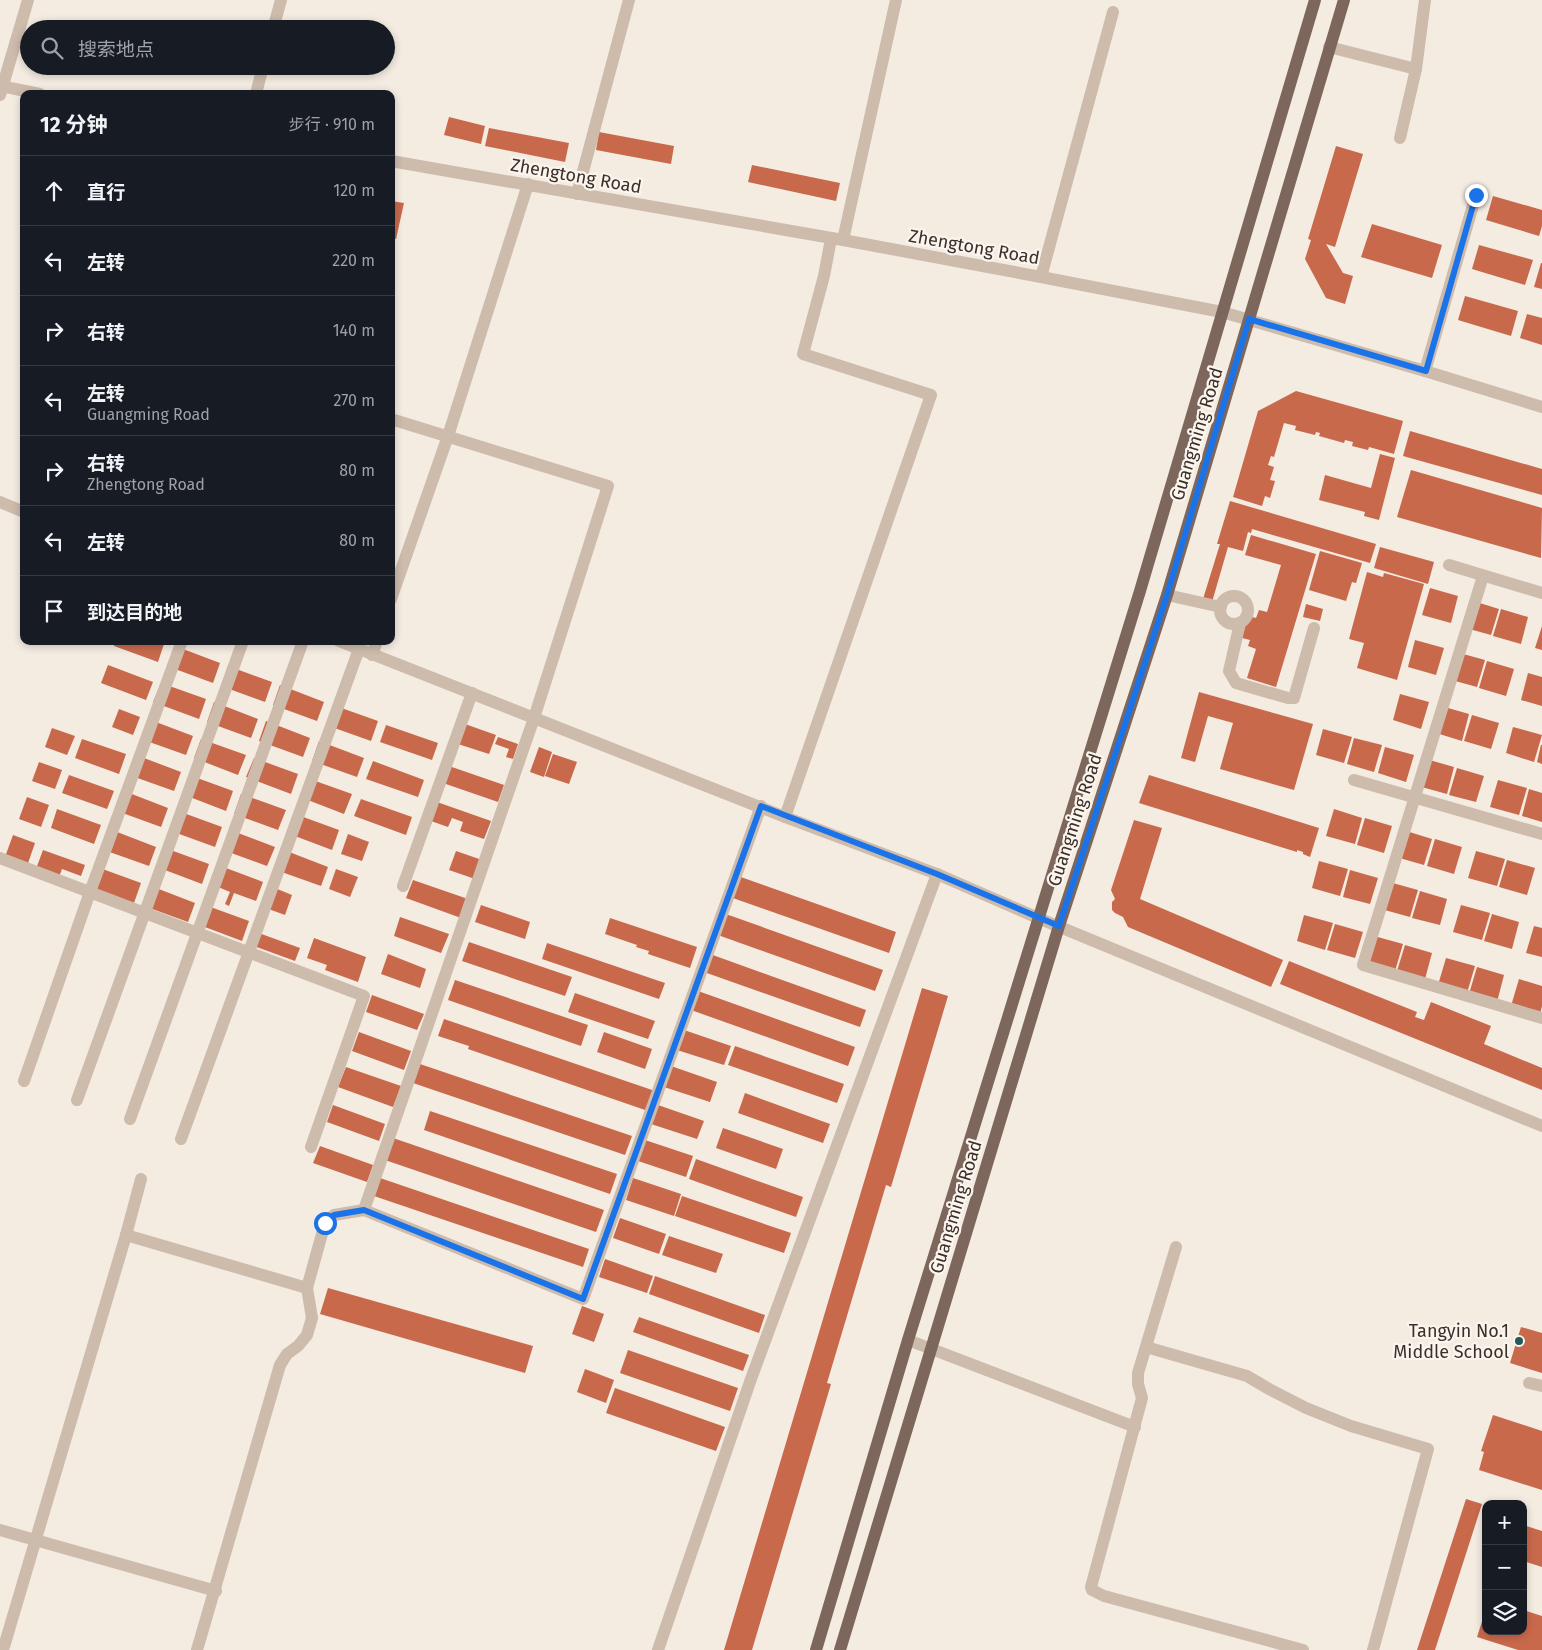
<!DOCTYPE html>
<html lang="zh">
<meta charset="utf-8">
<style>
body{margin:0;font-family:"Fira Sans","Noto Sans SC",sans-serif;background:#242831;color:#f1f3f6}
.controls{position:absolute;right:15px;bottom:15px;display:grid;overflow:hidden;border-radius:10px;box-shadow:0 2px 8px #0003}
.controls button{width:45px;height:45px;display:grid;place-items:center;padding:0;border:0;border-bottom:1px solid #363941;background:#171b24;color:#f1f3f6;font:25px sans-serif}
.stop{position:absolute;width:15px;height:15px;margin:-11px;border:4px solid #1a73e8;border-radius:50%;background:#fff}
.stop.end{background:#1a73e8;border-color:#fff;box-shadow:0 1px 5px #0008}
.list{margin:0;padding:0;list-style:none}
h2{display:flex;justify-content:space-between;align-items:center;height:65px;margin:0;padding:0 20px;font-size:21px}
h2 small{font-size:16px;font-weight:400;color:#9ea1a6}
.list li{display:grid;grid-template-columns:32px 1fr auto;gap:15px;align-items:center;box-sizing:border-box;height:70px;padding:0 20px;border-top:1px solid #363941}
.list b{display:block;font-size:19px;white-space:nowrap}
.list p{margin:0;font-size:16px;white-space:nowrap;color:#9ea1a6}
.list em{font-size:16px;font-style:normal;color:#9ea1a6}
.icon{flex:none;width:28px;height:28px;fill:none;stroke:currentColor;stroke-width:2;stroke-linecap:round;stroke-linejoin:round}
.map{position:relative;flex:none;width:1542px;height:1650px;overflow:hidden}
.search{position:absolute;background:#171b24;box-shadow:0 2px 8px #0003;left:20px;top:20px;width:375px;height:55px;display:flex;align-items:center;gap:12px;box-sizing:border-box;padding:0 18px;border-radius:28px;color:#9ea1a6;font-size:19px}
.panel{position:absolute;background:#171b24;box-shadow:0 2px 8px #0003;left:20px;top:90px;width:375px;height:555px;border-radius:10px}
.map>svg:first-child{display:block}
</style>
<div class="map">
<svg width="1542" height="1650" viewBox="0 0 1542 1650">
<rect width="100%" height="100%" fill="#f4ebe1"/>
<g fill="#c8694b">
<path d="M449,117L485,126L481,144L444,135Z"/>
<path d="M489,128L569,143L565,162L485,146Z"/>
<path d="M599,132L674,146L671,164L596,150Z"/>
<path d="M1336,146L1363,154L1335,247L1326,244L1343,273L1353,276L1345,304L1326,298L1305,259L1311,240L1308,239Z"/>
<path d="M752,165L840,183L836,201L748,182Z"/>
<path d="M1493,196L1542,210V226L1539,236L1486,220Z"/>
<path d="M391,201L404,203L396,239L391,238Z"/>
<path d="M1372,224L1442,245L1432,278L1361,257Z"/>
<path d="M1479,245L1533,260L1525,285L1472,269Z"/>
<path d="M1541,263H1542V289L1534,287Z"/>
<path d="M1465,296L1518,311L1511,336L1458,320Z"/>
<path d="M1527,314L1542,318V345L1520,338Z"/>
<path d="M1296,391L1403,421L1394,454L1369,447L1368,450L1352,446L1353,442L1345,440L1344,443L1319,436L1320,433L1316,432L1315,435L1295,430L1296,426L1284,423L1274,457L1271,456L1268,465L1274,467L1270,480L1275,481L1270,498L1265,496L1262,506L1233,497L1258,411Z"/>
<path d="M1410,431L1542,469V495L1403,456Z"/>
<path d="M1380,454L1395,458L1379,520L1364,516L1365,512L1319,500L1325,475L1371,488Z"/>
<path d="M1411,470L1542,508L1541,558L1397,517Z"/>
<path d="M1230,501L1376,544L1370,563L1252,529L1251,533L1248,532L1243,551L1228,547L1212,602L1203,599L1220,544H1217Z"/>
<path d="M1251,535L1316,554L1276,687L1247,678L1256,649L1248,646L1250,640L1242,638L1248,616L1256,618L1259,610L1267,612L1281,565L1245,555Z"/>
<path d="M1380,547L1434,562L1428,584L1374,568Z"/>
<path d="M1320,551L1362,563L1356,583L1352,582L1346,601L1309,590Z"/>
<path d="M1367,572L1383,577L1384,573L1424,584L1397,680L1357,668L1364,643L1349,639Z"/>
<path d="M1430,588L1458,596L1451,623L1422,615Z"/>
<path d="M1470,600L1499,609L1491,635L1462,627Z"/>
<path d="M1306,604L1323,609L1320,621L1303,617Z"/>
<path d="M1501,609L1528,617L1521,644L1493,636Z"/>
<path d="M1542,626V650L1535,648Z"/>
<path d="M1415,640L1444,648L1436,675L1408,667Z"/>
<path d="M115,641H157L164,644L158,662L114,646Z"/>
<path d="M175,646L220,663L213,683L167,666Z"/>
<path d="M1456,652L1485,660L1477,687L1448,679Z"/>
<path d="M1487,661L1514,669L1506,696L1479,688Z"/>
<path d="M108,665L153,682L146,700L101,683Z"/>
<path d="M228,666L272,682L265,702L221,686Z"/>
<path d="M1528,673L1542,677V706L1521,700Z"/>
<path d="M161,683L206,699L199,719L153,702Z"/>
<path d="M280,685L324,702L317,721L273,705Z"/>
<path d="M1199,692L1313,724L1294,790L1220,769L1233,723L1208,716L1195,762L1181,758Z"/>
<path d="M1400,694L1429,702L1421,729L1393,720Z"/>
<path d="M214,702L258,719L251,738L207,722Z"/>
<path d="M333,705L378,721L371,741L326,725Z"/>
<path d="M1441,706L1469,714L1462,741L1433,732Z"/>
<path d="M119,709L140,717L133,735L112,727Z"/>
<path d="M1472,715L1499,723L1491,749L1464,741Z"/>
<path d="M148,719L193,736L186,755L141,739Z"/>
<path d="M266,721L310,738L303,757L259,741Z"/>
<path d="M465,724L496,735L489,754L458,744Z"/>
<path d="M386,725L438,743L432,760L380,742Z"/>
<path d="M1513,727L1542,735L1534,762L1506,753Z"/>
<path d="M52,728L75,736L67,755L45,747Z"/>
<path d="M1323,729L1352,737L1344,763L1316,755Z"/>
<path d="M498,737L518,744L513,759L506,757L509,749L495,744Z"/>
<path d="M1354,738L1382,745L1374,772L1347,764Z"/>
<path d="M82,739L126,754L119,774L75,758Z"/>
<path d="M201,739L246,755L238,775L194,758Z"/>
<path d="M319,741L364,758L357,777L312,761Z"/>
<path d="M1541,745H1542V764L1537,762Z"/>
<path d="M539,747L552,752L544,777L530,772Z"/>
<path d="M1385,747L1414,755L1406,782L1378,773Z"/>
<path d="M553,754L577,762L569,784L545,776Z"/>
<path d="M136,755L181,772L174,791L129,775Z"/>
<path d="M254,758L298,774L291,794L246,777Z"/>
<path d="M1426,759L1454,767L1447,794L1418,786Z"/>
<path d="M373,761L424,780L418,797L366,779Z"/>
<path d="M39,762L62,770L55,789L32,781Z"/>
<path d="M449,766L504,785L498,802L443,783Z"/>
<path d="M1457,768L1484,776L1476,802L1449,795Z"/>
<path d="M69,775L114,791L107,809L62,793Z"/>
<path d="M189,775L233,791L226,811L182,794Z"/>
<path d="M1149,775L1319,828L1310,857L1303,854V852L1297,850V852L1139,803Z"/>
<path d="M307,778L352,794L344,814L300,797Z"/>
<path d="M1498,780L1527,788L1519,815L1490,807Z"/>
<path d="M1529,789L1542,793V822L1522,816Z"/>
<path d="M124,791L168,808L161,827L117,811Z"/>
<path d="M241,794L286,810L278,830L234,814Z"/>
<path d="M27,797L49,805L41,827L19,819Z"/>
<path d="M361,799L412,817L406,835L354,816Z"/>
<path d="M437,802L491,821L484,839L460,831L463,822L452,818L448,827L431,821Z"/>
<path d="M57,809L101,825L94,844L51,828Z"/>
<path d="M1334,809L1362,818L1355,844L1326,836Z"/>
<path d="M178,811L222,827L215,847L171,831Z"/>
<path d="M295,814L339,830L332,850L287,833Z"/>
<path d="M1365,818L1392,826L1384,853L1357,845Z"/>
<path d="M1134,820L1162,828L1140,899L1283,960L1271,987L1128,927L1123,917L1115,913L1112,910V902L1115,899L1111,890Z"/>
<path d="M112,830L156,847L149,866L104,850Z"/>
<path d="M230,830L275,847L267,866L223,850Z"/>
<path d="M1403,830L1432,839L1424,865L1396,857Z"/>
<path d="M348,834L369,842L362,861L341,854Z"/>
<path d="M13,835L35,843L27,866L5,857Z"/>
<path d="M1435,839L1462,847L1454,874L1427,866Z"/>
<path d="M165,848L209,864L202,884L157,867Z"/>
<path d="M43,850L85,865L81,876L62,869L59,877L36,869Z"/>
<path d="M284,850L328,867L321,886L276,870Z"/>
<path d="M456,851L482,860L475,879L449,870Z"/>
<path d="M1476,851L1505,859L1497,886L1468,878Z"/>
<path d="M1507,860L1535,868L1527,895L1499,887Z"/>
<path d="M1319,861L1348,869L1340,896L1312,888Z"/>
<path d="M218,865L263,882L256,901L234,893L229,906L225,904L230,892L218,887Z"/>
<path d="M97,867L141,883L134,903L90,887Z"/>
<path d="M336,869L358,877L350,897L329,889Z"/>
<path d="M1350,870L1378,878L1370,904L1343,897Z"/>
<path d="M738,876L896,932L889,953L730,897Z"/>
<path d="M413,880L468,899L461,918L406,898Z"/>
<path d="M1389,882L1418,890L1410,917L1381,909Z"/>
<path d="M151,886L195,903L188,922L144,906Z"/>
<path d="M270,886L292,895L285,915L263,907Z"/>
<path d="M1420,891L1447,899L1440,925L1412,918Z"/>
<path d="M205,905L249,921L242,941L197,924Z"/>
<path d="M481,905L530,922L525,939L475,922Z"/>
<path d="M1461,905L1490,913L1482,940L1453,932Z"/>
<path d="M723,913L883,970L875,991L715,934Z"/>
<path d="M1492,914L1519,922L1512,949L1484,941Z"/>
<path d="M1304,915L1333,923L1325,950L1297,941Z"/>
<path d="M400,917L449,934L441,953L394,936Z"/>
<path d="M610,918L697,947L690,968L648,954L649,951L636,947L637,945L605,934Z"/>
<path d="M1335,924L1363,932L1355,958L1327,950Z"/>
<path d="M1534,926L1542,928V957L1526,953Z"/>
<path d="M256,932L300,948L295,961L251,945Z"/>
<path d="M1374,936L1403,944L1395,971L1366,962Z"/>
<path d="M314,938L366,957L358,982L325,970L327,965L307,958Z"/>
<path d="M469,942L572,977L565,996L462,961Z"/>
<path d="M547,943L665,983L659,999L542,959Z"/>
<path d="M1405,945L1432,953L1425,979L1397,971Z"/>
<path d="M388,954L426,969L420,988L381,974Z"/>
<path d="M710,954L866,1010L860,1027L704,972Z"/>
<path d="M1446,958L1475,966L1467,993L1438,985Z"/>
<path d="M1289,961L1417,1012L1415,1017L1424,1020L1431,1002L1491,1026L1484,1044L1542,1068V1090L1280,984Z"/>
<path d="M1477,967L1504,975L1497,1002L1469,994Z"/>
<path d="M1519,979L1542,986V1006L1540,1014L1511,1006Z"/>
<path d="M455,980L588,1025L581,1046L448,1000Z"/>
<path d="M922,988L948,996L891,1187L886,1185L827,1383L831,1384L752,1650H724Z"/>
<path d="M698,991L855,1047L848,1066L691,1010Z"/>
<path d="M575,993L655,1021L648,1039L568,1012Z"/>
<path d="M372,995L424,1014L417,1030L366,1012Z"/>
<path d="M444,1019L655,1091L648,1111L468,1049L469,1046L438,1036Z"/>
<path d="M684,1030L731,1046L724,1065L677,1050Z"/>
<path d="M359,1032L411,1051L404,1070L352,1051Z"/>
<path d="M604,1032L652,1049L645,1069L597,1052Z"/>
<path d="M735,1046L844,1084L837,1103L728,1065Z"/>
<path d="M420,1064L632,1136L625,1155L413,1083Z"/>
<path d="M671,1066L717,1082L710,1102L664,1087Z"/>
<path d="M346,1067L401,1086L393,1107L338,1087Z"/>
<path d="M745,1093L830,1124L823,1143L738,1113Z"/>
<path d="M333,1105L385,1124L379,1141L327,1122Z"/>
<path d="M658,1105L704,1121L697,1139L651,1124Z"/>
<path d="M430,1111L617,1174L610,1194L424,1130Z"/>
<path d="M723,1128L783,1149L776,1169L716,1148Z"/>
<path d="M393,1138L604,1210L596,1232L385,1160Z"/>
<path d="M645,1140L693,1156L686,1177L638,1161Z"/>
<path d="M320,1146L373,1165L367,1182L313,1163Z"/>
<path d="M696,1159L803,1197L796,1217L689,1179Z"/>
<path d="M380,1178L589,1249L583,1267L374,1196Z"/>
<path d="M633,1178L681,1194L674,1216L626,1200Z"/>
<path d="M682,1196L791,1233L784,1253L675,1216Z"/>
<path d="M620,1218L666,1234L659,1254L613,1238Z"/>
<path d="M669,1236L723,1254L716,1273L662,1255Z"/>
<path d="M605,1259L653,1276L647,1293L599,1277Z"/>
<path d="M655,1276L765,1315L759,1333L649,1294Z"/>
<path d="M328,1288L533,1346L525,1373L320,1314Z"/>
<path d="M582,1306L604,1314L594,1342L572,1334Z"/>
<path d="M639,1317L749,1355L743,1371L633,1332Z"/>
<path d="M1521,1327L1542,1333V1373L1510,1363Z"/>
<path d="M628,1350L738,1388L730,1411L620,1373Z"/>
<path d="M585,1369L614,1380L606,1403L577,1392Z"/>
<path d="M615,1388L725,1427L716,1451L606,1413Z"/>
<path d="M1493,1415L1542,1431V1490L1479,1470L1484,1452L1481,1451Z"/>
<path d="M1466,1499L1482,1504L1435,1650H1417Z"/>
<path d="M1523,1525L1542,1531V1567L1523,1561Z"/>
<path d="M1523,1610L1542,1616V1650H1518L1477,1637L1485,1612L1486,1631H1523Z"/>
</g>
<g fill="none" stroke-linecap="round" stroke-linejoin="round">
<g stroke="#cdbbac" stroke-width="12">
<path d="M273,29L281,0"/>
<path d="M1329,47L1416,69"/>
<path d="M0,86L40,94"/>
<path d="M256,94L263,66"/>
<path d="M0,95L28,0"/>
<path d="M1400,138L1416,69L1425,0"/>
<path d="M391,161L843,240L1041,277L1222,312L1425,371L1542,407"/>
<path d="M577,194L629,0"/>
<path d="M843,240L896,0"/>
<path d="M1041,277L1113,12"/>
<path d="M1425,371L1476,195"/>
<path d="M391,419L608,486L534,718L364,1210L583,1299L761,806"/>
<path d="M0,502L24,512"/>
<path d="M1449,565L1542,593"/>
<path d="M1483,576L1363,965L1542,1018"/>
<path d="M1167,595L1221,607"/>
<circle cx="1234" cy="610" r="14"/>
<path d="M391,599L448,436L528,184"/>
<path d="M1240,623L1229,671L1236,683L1288,698H1294L1314,628"/>
<path d="M339,641L785,817L937,874L1038,918L1542,1126"/>
<path d="M372,655L377,641"/>
<path d="M1354,780L1542,834"/>
<path d="M785,817L931,395L803,354L824,276L831,239"/>
<path d="M0,858L364,996L311,1147"/>
<path d="M403,886L472,693"/>
<path d="M24,1081L90,892L182,641"/>
<path d="M77,1100L243,641"/>
<path d="M130,1119L303,641"/>
<path d="M181,1139L359,649"/>
<path d="M126,1235L307,1288"/>
<path d="M1176,1247L1138,1373V1384L1142,1398L1091,1587L1092,1590L1104,1596L1303,1650"/>
<path d="M908,1340L1135,1427"/>
<path d="M1146,1347L1247,1376L1269,1389L1306,1408L1351,1426L1428,1449L1373,1650"/>
<path d="M1529,1383L1542,1386"/>
<path d="M0,1530L216,1591"/>
<path d="M3,1650L126,1235L141,1179"/>
<path d="M197,1650L280,1365L287,1354L298,1346L307,1335L312,1318L307,1288L325,1223L334,1215L364,1210"/>
<path d="M658,1650L751,1379L937,874"/>
</g>
<g stroke="#7d675c" stroke-width="12">
<path d="M816,1650L908,1340L1140,591L1315,0"/>
<path d="M840,1650L1059,926L1167,595L1344,0"/>
</g>
</g>
<g fill="none" stroke-linecap="round" stroke-linejoin="round">
<path stroke="#1a73e8" stroke-width="6" d="M325,1223L334,1215L364,1210L583,1299L761,806L937,874L1059,926L1167,595L1249,319L1426,371L1476,195"/>
</g>
<circle fill="#1f5a5e" stroke="#fbf5ee" stroke-width="2" cx="1519" cy="1341" r="5"/>
<g text-anchor="middle" stroke-width="4.5" stroke-linejoin="round" paint-order="stroke">
<g font-size="18" fill="#3b302b" stroke="#fbf5ee">
<text transform="translate(576 176) rotate(10)" y="6">Zhengtong Road</text>
<text transform="translate(974 247) rotate(10)" y="6">Zhengtong Road</text>
<text transform="translate(1197 434) rotate(-73)" y="6">Guangming Road</text>
<text transform="translate(1075 820) rotate(-72)" y="6">Guangming Road</text>
<text transform="translate(956 1207) rotate(-73)" y="6">Guangming Road</text>
</g>
<g font-size="18" fill="#3b302b" stroke="#fbf5ee" text-anchor="end">
<text x="1509" y="1337">Tangyin No.1<tspan x="1509" dy="21">Middle School</tspan></text>
</g>
</g>
</svg>
<div class="controls">
<button>+</button>
<button>−</button>
<button><svg class="icon" aria-label="layers" viewBox="0 0 24 24"><path d="M12 4l9 5-9 5-9-5zM3 14l9 5 9-5"/></svg></button>
</div>
<div class="stop" style="left:325px;top:1223px"></div>
<div class="stop end" style="left:1476px;top:195px"></div>
<div class="search"><svg class="icon" aria-label="search" viewBox="0 0 24 24"><circle cx="10" cy="10" r="6"/><path d="M15 15l6 6"/></svg>搜索地点</div>
<section class="panel">
<h2>12 分钟<small>步行 · 910 m</small></h2>
<ul class="list">
<li><svg class="icon" aria-label="ahead" viewBox="0 0 24 24"><path d="M12 20V5M6 11l6-6 6 6"/></svg><div><b>直行</b></div><em>120 m</em></li>
<li><svg class="icon" aria-label="left" viewBox="0 0 24 24"><path d="M17 20v-9H6M10 6l-5 5 5 5"/></svg><div><b>左转</b></div><em>220 m</em></li>
<li><svg class="icon" aria-label="right" viewBox="0 0 24 24"><path d="M7 20v-9h11M14 6l5 5-5 5"/></svg><div><b>右转</b></div><em>140 m</em></li>
<li><svg class="icon" aria-label="left" viewBox="0 0 24 24"><path d="M17 20v-9H6M10 6l-5 5 5 5"/></svg><div><b>左转</b><p>Guangming Road</p></div><em>270 m</em></li>
<li><svg class="icon" aria-label="right" viewBox="0 0 24 24"><path d="M7 20v-9h11M14 6l5 5-5 5"/></svg><div><b>右转</b><p>Zhengtong Road</p></div><em>80 m</em></li>
<li><svg class="icon" aria-label="left" viewBox="0 0 24 24"><path d="M17 20v-9H6M10 6l-5 5 5 5"/></svg><div><b>左转</b></div><em>80 m</em></li>
<li><svg class="icon" aria-label="arrive" viewBox="0 0 24 24"><path d="M6 21V4h12l-3 4 3 4H6"/></svg><div><b>到达目的地</b></div></li>
</ul>
</section>
</div>
